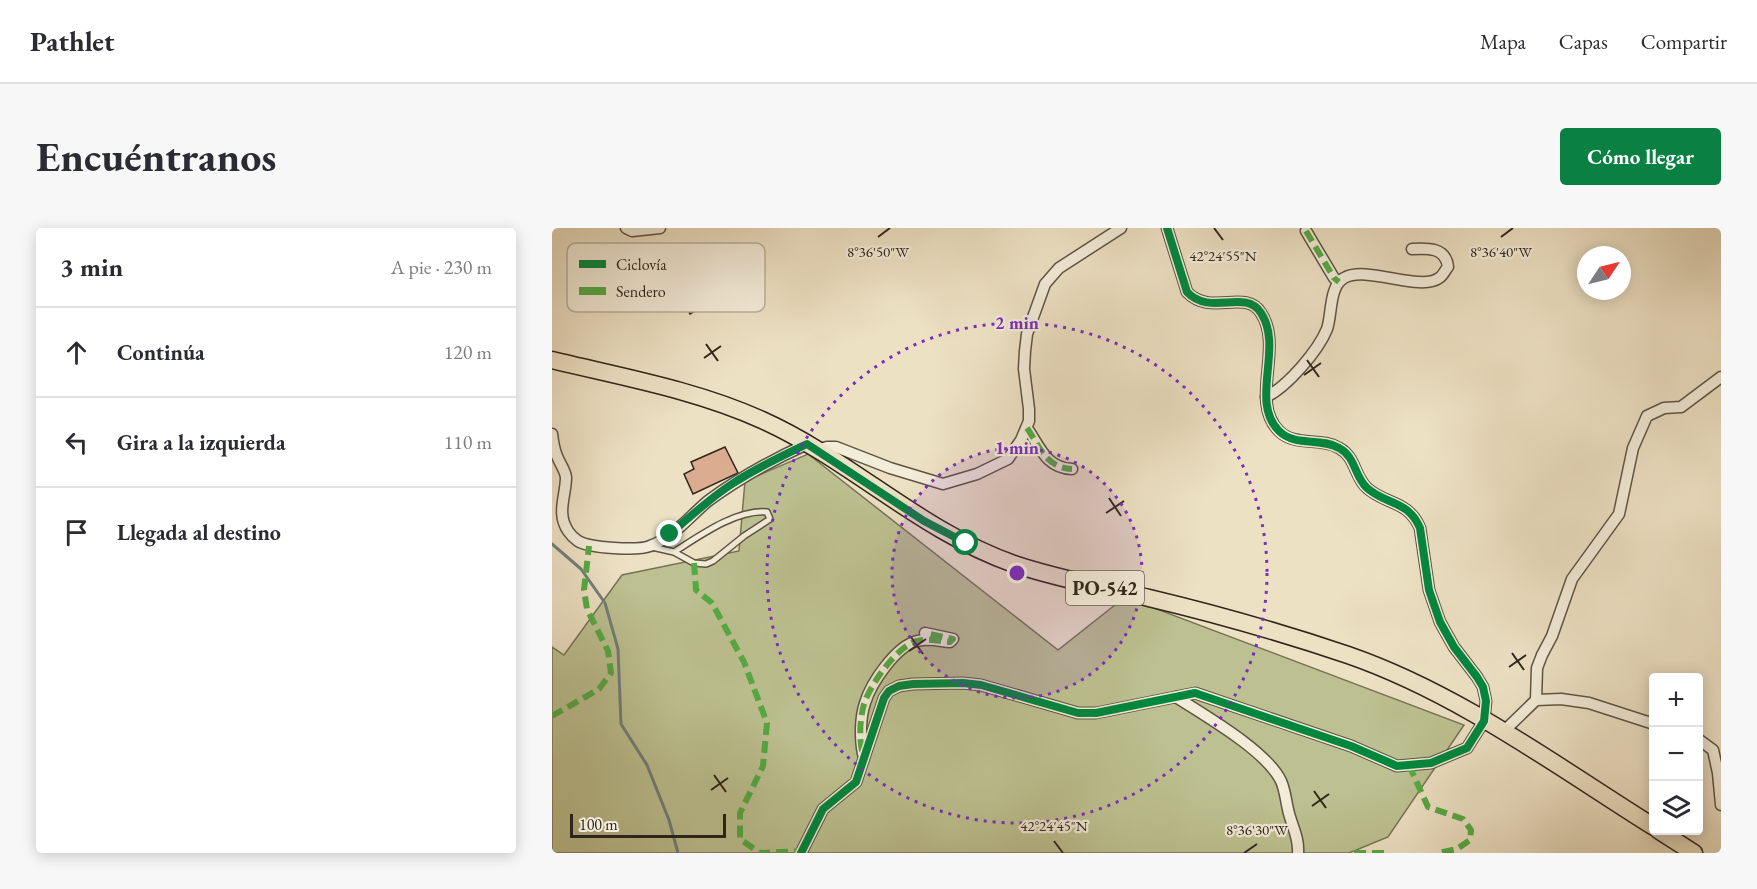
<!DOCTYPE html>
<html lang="es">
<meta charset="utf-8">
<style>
body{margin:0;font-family:"EB Garamond",serif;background:#f7f7f7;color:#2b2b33}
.controls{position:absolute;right:18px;bottom:18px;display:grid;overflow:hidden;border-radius:6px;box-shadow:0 3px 15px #0003}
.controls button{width:54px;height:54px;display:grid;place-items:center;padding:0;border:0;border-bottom:2px solid #e1e1e2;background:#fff;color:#2b2b33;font:30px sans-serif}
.compass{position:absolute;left:1025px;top:18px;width:54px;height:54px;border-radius:50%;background:#fff;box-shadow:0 3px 15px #0003;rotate:55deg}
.scale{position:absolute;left:18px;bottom:15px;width:156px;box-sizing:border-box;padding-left:6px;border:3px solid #2f251b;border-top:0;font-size:16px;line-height:21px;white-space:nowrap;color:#2f251b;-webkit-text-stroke:4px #f3ecd9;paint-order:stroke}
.stop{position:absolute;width:18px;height:18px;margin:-14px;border:4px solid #0b8043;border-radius:50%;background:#fff}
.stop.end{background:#0b8043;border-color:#fff;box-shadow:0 2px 6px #0008}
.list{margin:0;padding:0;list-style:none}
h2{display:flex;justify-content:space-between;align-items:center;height:78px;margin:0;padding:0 24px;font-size:26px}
h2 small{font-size:20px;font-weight:400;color:#7c7c81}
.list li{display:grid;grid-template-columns:39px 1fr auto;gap:18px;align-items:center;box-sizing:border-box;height:90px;padding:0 24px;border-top:2px solid #e1e1e2}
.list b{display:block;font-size:22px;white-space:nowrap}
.list em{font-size:20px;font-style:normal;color:#7c7c81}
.icon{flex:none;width:33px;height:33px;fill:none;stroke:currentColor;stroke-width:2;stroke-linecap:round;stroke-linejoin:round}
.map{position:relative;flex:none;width:1169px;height:625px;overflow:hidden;border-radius:6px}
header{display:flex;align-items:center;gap:36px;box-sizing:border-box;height:84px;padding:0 30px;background:#fff;border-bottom:2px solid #e1e1e2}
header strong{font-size:28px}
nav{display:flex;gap:33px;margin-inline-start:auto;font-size:21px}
.intro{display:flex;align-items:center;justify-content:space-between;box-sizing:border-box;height:144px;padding:0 36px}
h1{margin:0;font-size:42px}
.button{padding:15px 27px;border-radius:6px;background:#0b8043;color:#fff;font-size:21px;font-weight:700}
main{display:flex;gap:36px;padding:0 36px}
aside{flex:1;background:#fff;border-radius:6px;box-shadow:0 3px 15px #0003}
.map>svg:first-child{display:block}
</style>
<header>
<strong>Pathlet</strong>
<nav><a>Mapa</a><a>Capas</a><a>Compartir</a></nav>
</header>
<div class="intro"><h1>Encuéntranos</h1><a class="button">Cómo llegar</a></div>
<main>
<aside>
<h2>3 min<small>A pie · 230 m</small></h2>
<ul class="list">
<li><svg class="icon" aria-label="ahead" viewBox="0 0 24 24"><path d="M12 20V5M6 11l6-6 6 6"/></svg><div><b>Continúa</b></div><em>120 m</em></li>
<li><svg class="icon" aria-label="left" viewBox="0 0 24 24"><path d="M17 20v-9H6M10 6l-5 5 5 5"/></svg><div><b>Gira a la izquierda</b></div><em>110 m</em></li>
<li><svg class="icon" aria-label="arrive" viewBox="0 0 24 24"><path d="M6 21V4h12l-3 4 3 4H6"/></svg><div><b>Llegada al destino</b></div></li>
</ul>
</aside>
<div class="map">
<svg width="1169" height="625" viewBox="0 0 1169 625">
<rect width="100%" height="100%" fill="#ede1c4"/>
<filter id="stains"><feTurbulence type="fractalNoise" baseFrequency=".00333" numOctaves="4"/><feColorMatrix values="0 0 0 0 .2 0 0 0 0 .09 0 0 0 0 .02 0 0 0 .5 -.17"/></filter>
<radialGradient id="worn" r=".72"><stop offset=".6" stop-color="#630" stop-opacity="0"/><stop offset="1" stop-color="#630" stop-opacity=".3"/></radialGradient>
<path fill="#bdc191" stroke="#767356" stroke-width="1.5" d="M256,226L506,422L573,369L912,497L836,609L797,625H0V419L12,427L70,347L187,323L193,253Z"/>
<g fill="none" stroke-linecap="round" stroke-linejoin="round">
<path stroke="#707f7c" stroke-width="3" d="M0,316L29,341L53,375L66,421L69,496L95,537L117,592L126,625"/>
</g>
<g fill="#dbac90" stroke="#2f251b" stroke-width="1.5">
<path d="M133,50L140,63L143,62L147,68L149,67L154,77L138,86L133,77L128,80L124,72L127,71L125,68L123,70L117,59Z"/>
<path d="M173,219L186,245L141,266L132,246L142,241L139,234Z"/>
</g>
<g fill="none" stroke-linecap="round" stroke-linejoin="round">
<g stroke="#5e5445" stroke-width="8">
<path id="service" d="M100,319L122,324L142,335L154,336L161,333L192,308L218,291L215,284C184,281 146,309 122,324"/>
</g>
<g stroke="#5e5445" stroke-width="13">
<g id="minor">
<path d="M74,0L80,3L108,0"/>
<path d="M754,3L782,50L787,54"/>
<path d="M714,169C735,159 766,123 775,101C780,87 777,58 792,50C814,37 868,64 887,50C891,48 893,42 896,39C894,19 875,20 860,21"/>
<path d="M475,200C488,219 494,240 520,241"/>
<path d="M0,206C1,214 2,221 5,228C8,236 13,242 14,249C14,268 4,285 16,303C18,306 23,311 26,313C37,320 86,323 98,318C121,310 138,288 156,273C187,250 220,232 255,216"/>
<path d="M266,222L275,219H284L338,240L391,256L425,246L456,231L469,212L477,193V181L472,141L473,123L475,106L493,56L507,40L569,0"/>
<path d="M624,469C652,487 715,523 729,553C734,564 734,577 738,589C742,602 747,612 746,625"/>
<path d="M984,472L985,440L990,427L1000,408L1020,351L1067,286L1081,220L1095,188L1112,180L1129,179L1169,149"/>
<path d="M951,504L984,472L1009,471L1037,475L1102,496"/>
<path d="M1146,511L1161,522L1166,545L1169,577"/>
<path d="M311,526C308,511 308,490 313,475C319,455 344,418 365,413C376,410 387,413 398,414L401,411L373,405"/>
<path d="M249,625L271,581L304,554L332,470L337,463L347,458L361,456L411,455L429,457L526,485H544L643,465L799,518L845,538L879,535L915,520L932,493L934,473L931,459L925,449L902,419L888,394L877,362L868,300C856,272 834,277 815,260C802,248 804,229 787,220C769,209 743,219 727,203C697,173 732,120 709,85C693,60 659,89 635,64L615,0"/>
</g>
</g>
<g stroke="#2f251b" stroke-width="19">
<g id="primary">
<path d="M0,132C70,149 144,162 210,192C299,232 368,303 462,336C506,351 553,359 597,370C664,386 731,405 796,427C906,465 1003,537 1102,599"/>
<path d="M1106,602L1142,625"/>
</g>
</g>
<use href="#service" stroke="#f3ecd9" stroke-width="5"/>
<use href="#minor" stroke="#f3ecd9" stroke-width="10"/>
<use href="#primary" stroke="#ede1c4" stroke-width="16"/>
<g stroke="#54aa43" stroke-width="6" stroke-dasharray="12 6" stroke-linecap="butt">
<path d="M754,3L782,50L787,54"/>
<path d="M475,200C488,219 494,240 520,241"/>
<path d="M142,335L144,362L160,375L192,434L215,495L211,538L188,585V611L208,625L250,623"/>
<path d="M0,488L47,461L59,445L56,423L35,381L32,362L37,318"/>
<path d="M310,523C307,509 308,490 312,476C318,457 345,418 365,413C375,410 387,413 398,414L401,411L373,405"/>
<path d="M857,537L876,579L911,591L919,602L918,612L905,621L886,625"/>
<path d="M802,625H837"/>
</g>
<g stroke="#f3ecd9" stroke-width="11">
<path id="cycleway" d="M249,625L271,581L304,554L332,470L337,463L347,458L361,456L411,455L429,457L526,485H544L643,465L799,518L845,538L879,535L915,520L932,493L934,473L931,459L925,449L902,419L888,394L877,362L868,300C856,272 834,277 815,260C802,248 804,229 787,220C769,209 743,219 727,203C697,173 732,120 709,85C693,60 659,89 635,64L615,0"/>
</g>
<use href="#cycleway" stroke="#00873e" stroke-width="8"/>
</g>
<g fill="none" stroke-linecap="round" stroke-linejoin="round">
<path stroke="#0b8043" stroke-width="8" d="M118,306C138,289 158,270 180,256C204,240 230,228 255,216L372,293L414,315"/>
</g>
<path fill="none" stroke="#2f251b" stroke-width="2" d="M662,0L671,12M326,9L338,0M949,9L961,0M154,116L166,133M152,130L169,118M755,132L767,149M752,147L769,135M557,270L569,288M554,285L572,273M359,409L371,426M357,423L374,411M960,425L972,442M957,439L974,427M162,547L174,564M159,562L176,550M762,563L774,580M760,578L777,566M502,613L511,625M692,625L705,616"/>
<circle cx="465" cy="345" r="125" fill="#7b2cbf" fill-opacity=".12"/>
<g fill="none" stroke="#7b2cbf" stroke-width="3" stroke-dasharray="3 6">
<circle cx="465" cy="345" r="125"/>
<circle cx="465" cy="345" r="250"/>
</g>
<g text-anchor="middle" stroke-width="4.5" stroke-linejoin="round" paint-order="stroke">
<rect fill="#f3ecd9" stroke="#6a6154" stroke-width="1.5" x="514" y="343" width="78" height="34" rx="4.5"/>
<g font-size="20" font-weight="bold" fill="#2f251b">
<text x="553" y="367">PO-542</text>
</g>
</g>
<rect x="15" y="15" width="198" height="69" rx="9" fill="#f3ecd9" stroke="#b8b0a0" stroke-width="1.5"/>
<rect x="27" y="32" width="27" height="8" fill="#00873e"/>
<rect x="27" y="59" width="27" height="8" fill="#54aa43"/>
<g font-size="16" fill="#2f251b">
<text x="64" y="42">Ciclovía</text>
<text x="64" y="69">Sendero</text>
</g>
<g font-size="15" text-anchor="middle" fill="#2f251b" stroke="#f3ecd9" stroke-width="4.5" stroke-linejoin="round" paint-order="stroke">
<text x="326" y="29">8°36'50"W</text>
<text x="949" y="29">8°36'40"W</text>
<text x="671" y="33">42°24'55"N</text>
<text x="502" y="603">42°24'45"N</text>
<text x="705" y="607">8°36'30"W</text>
</g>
<circle cx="465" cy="345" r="9" fill="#7b2cbf" stroke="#f3ecd9" stroke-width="3"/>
<g font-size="18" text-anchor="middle" font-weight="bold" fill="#7b2cbf" stroke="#f3ecd9" stroke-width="4.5" stroke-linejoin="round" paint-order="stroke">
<text x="465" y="101">2 min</text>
<text x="465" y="226">1 min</text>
</g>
<rect width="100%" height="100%" filter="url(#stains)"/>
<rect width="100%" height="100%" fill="url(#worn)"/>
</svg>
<div class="controls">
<button>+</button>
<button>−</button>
<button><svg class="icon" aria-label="layers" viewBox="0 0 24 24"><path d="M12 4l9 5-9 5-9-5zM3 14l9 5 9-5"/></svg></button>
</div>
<svg class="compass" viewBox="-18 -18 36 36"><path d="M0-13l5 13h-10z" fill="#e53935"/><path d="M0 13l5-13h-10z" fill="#7c7c81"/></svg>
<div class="scale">100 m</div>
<div class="stop" style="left:414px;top:315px"></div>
<div class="stop end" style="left:118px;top:306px"></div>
</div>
</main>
